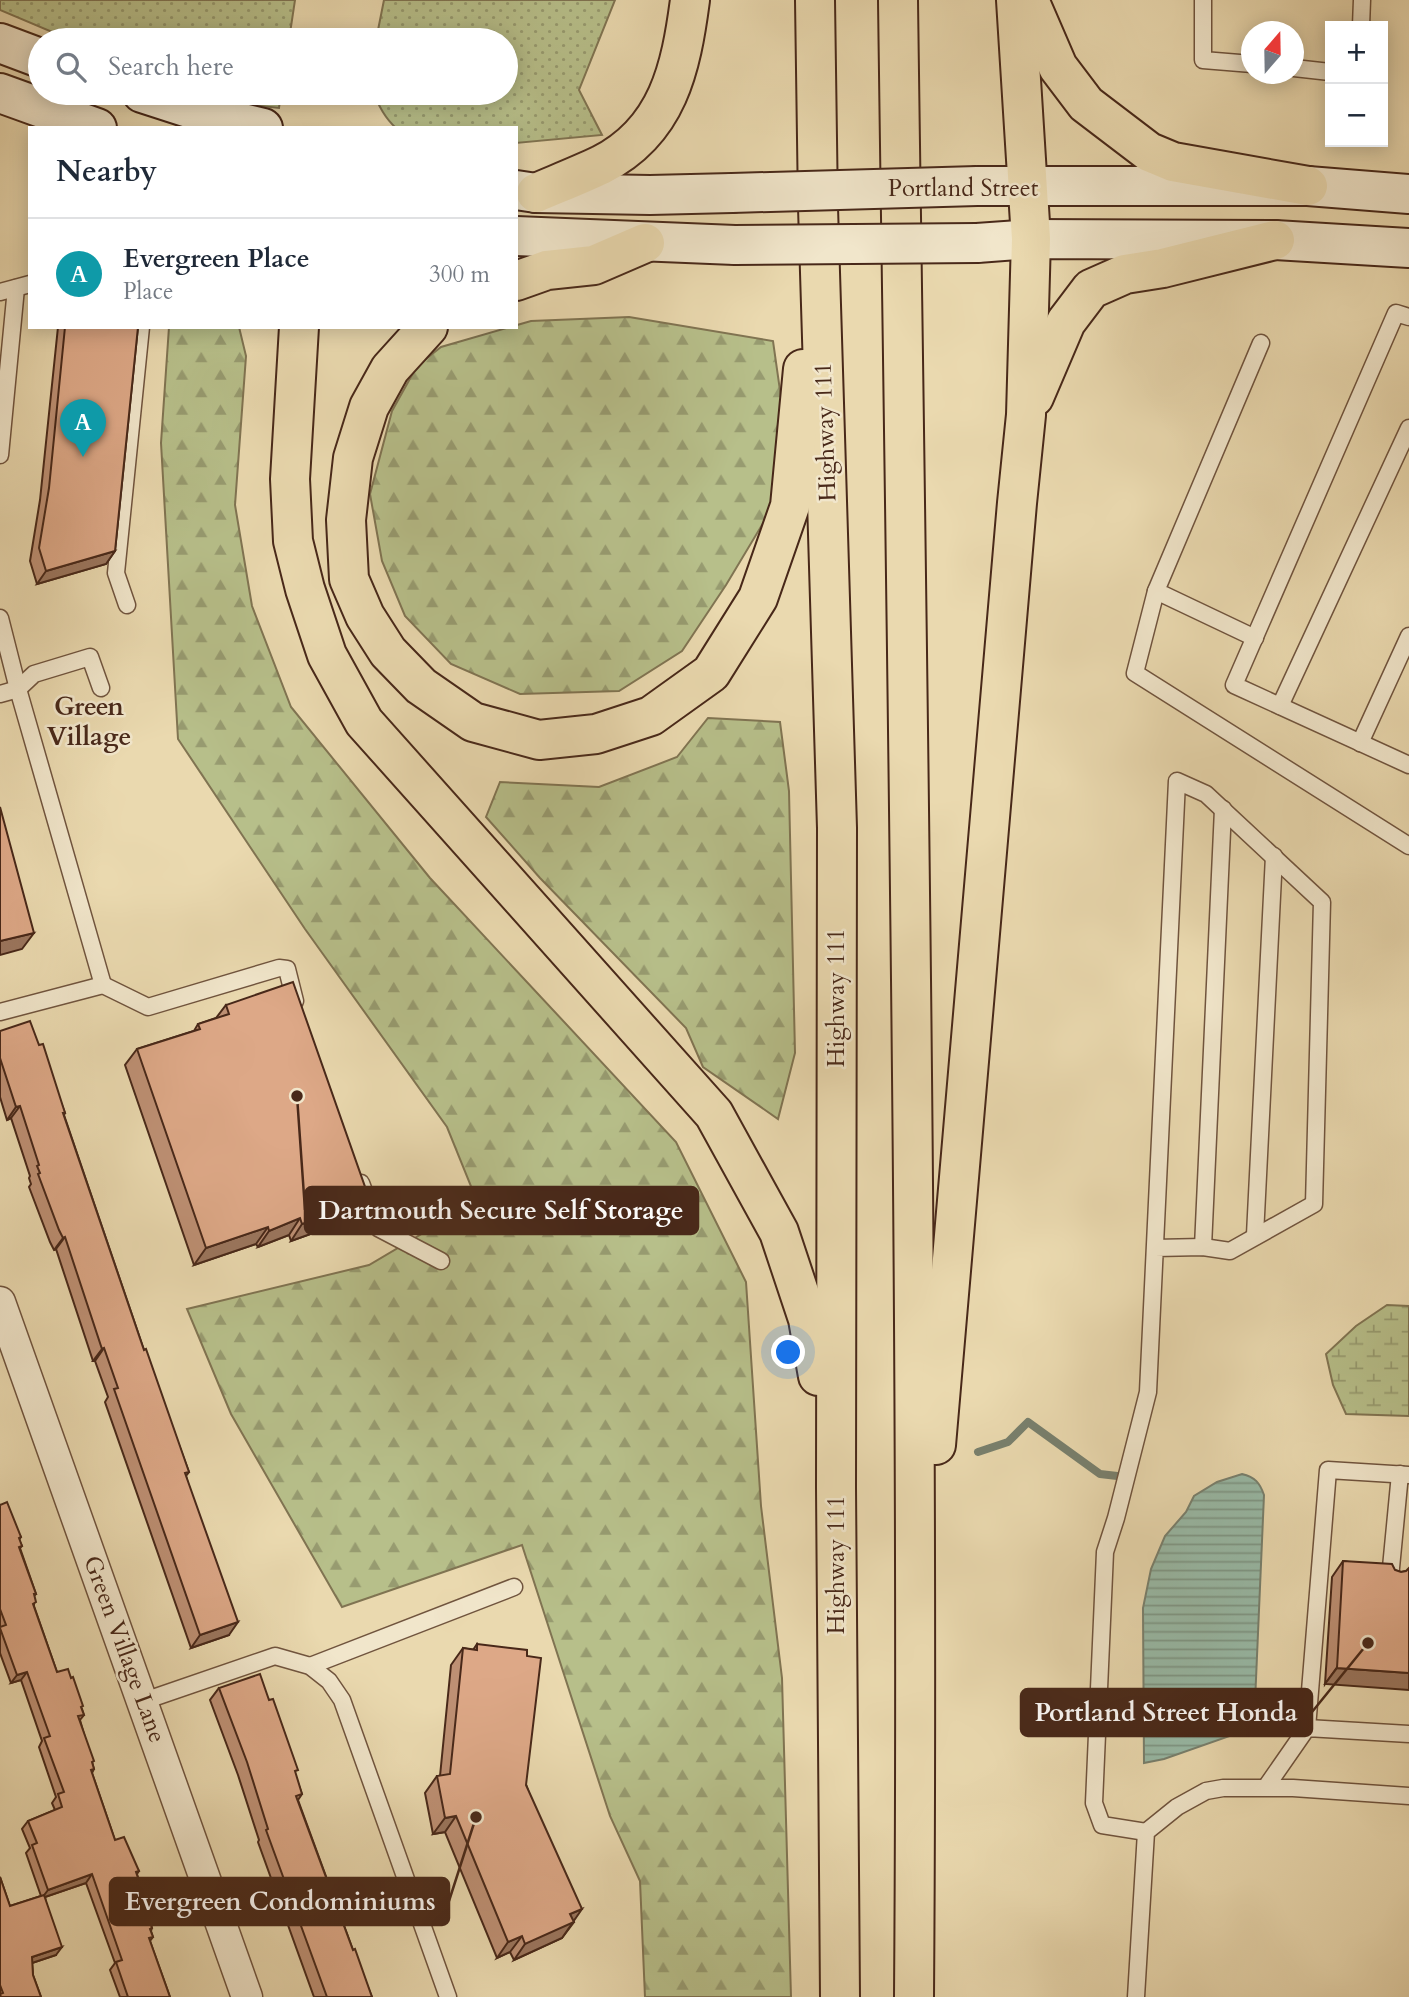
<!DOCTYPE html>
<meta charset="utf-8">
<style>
body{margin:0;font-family:Cardo,serif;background:#f6f6f7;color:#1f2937}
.controls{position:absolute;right:21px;top:21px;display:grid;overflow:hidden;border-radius:0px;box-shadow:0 4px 18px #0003}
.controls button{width:63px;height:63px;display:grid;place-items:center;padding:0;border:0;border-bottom:2px solid #e0e1e3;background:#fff;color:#1f2937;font:35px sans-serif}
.compass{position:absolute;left:1241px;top:21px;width:63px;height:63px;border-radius:50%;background:#fff;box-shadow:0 4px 18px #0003;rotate:20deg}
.you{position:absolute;left:789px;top:1353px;width:24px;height:24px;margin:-18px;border:5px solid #fff;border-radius:50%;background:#1a73e8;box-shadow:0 0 0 10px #1a73e833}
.badge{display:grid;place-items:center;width:46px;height:46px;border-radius:50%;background:#8f2418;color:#fff;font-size:23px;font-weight:700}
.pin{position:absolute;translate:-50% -58px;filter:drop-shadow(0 2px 4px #0008)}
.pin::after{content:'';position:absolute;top:37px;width:24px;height:21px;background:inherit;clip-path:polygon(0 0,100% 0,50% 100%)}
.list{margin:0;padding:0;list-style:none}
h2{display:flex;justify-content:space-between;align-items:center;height:91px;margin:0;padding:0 28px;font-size:30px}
h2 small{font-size:23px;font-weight:400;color:#747a83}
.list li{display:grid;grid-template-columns:46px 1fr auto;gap:21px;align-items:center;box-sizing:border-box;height:112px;padding:0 28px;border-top:2px solid #e0e1e3}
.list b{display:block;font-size:26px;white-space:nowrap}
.list p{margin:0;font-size:23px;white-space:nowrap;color:#747a83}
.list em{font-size:23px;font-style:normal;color:#747a83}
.icon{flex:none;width:38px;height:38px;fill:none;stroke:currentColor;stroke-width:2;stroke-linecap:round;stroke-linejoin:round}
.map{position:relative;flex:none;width:1409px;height:1997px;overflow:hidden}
.search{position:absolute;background:#fff;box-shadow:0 4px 18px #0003;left:28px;top:28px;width:490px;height:77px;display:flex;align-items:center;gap:18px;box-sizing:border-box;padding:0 24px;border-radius:38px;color:#747a83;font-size:26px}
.panel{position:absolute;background:#fff;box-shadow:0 4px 18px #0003;left:28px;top:126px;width:490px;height:203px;border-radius:0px}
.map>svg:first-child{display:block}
</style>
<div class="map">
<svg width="1409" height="1997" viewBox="0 0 1409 1997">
<defs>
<pattern id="grass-dots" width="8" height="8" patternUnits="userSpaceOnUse" patternTransform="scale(1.75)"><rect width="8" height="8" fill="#b7bf8a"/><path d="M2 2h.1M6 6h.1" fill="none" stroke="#979b70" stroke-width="1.8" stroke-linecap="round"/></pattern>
<pattern id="forest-firs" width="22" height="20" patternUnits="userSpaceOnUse" patternTransform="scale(1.75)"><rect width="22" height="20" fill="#b7bf8a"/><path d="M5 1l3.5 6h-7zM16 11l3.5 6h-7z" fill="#979b70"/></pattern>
<pattern id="wetland-marsh" width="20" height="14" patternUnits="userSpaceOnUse" patternTransform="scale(1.75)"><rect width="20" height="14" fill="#b7bf8a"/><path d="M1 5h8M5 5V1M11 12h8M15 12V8" fill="none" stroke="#979b70"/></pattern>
<pattern id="water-rules" width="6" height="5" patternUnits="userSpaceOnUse" patternTransform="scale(1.75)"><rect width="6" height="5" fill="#98baa7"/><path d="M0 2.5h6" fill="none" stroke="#7e9787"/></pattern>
</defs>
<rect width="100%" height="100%" fill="#ead9af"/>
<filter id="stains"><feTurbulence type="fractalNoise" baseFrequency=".00286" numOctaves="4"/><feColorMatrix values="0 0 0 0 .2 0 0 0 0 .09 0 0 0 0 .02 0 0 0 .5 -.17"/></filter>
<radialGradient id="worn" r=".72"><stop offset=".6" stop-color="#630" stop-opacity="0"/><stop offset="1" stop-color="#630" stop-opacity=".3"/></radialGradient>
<g fill="url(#grass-dots)" stroke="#807452" stroke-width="2">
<path d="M0,0H295L289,40H71L0,10Z"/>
<path d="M384,0H615L579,90L602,135L516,143V128H396C387,120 377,105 375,93H506V40H376Z"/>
<path d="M196,93H281L279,108L232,103Z"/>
</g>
<g fill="url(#forest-firs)" stroke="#807452" stroke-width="2">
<path d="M629,317L773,341L792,475L726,585L682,651L619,691L520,694L451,664L405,616L382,561L370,494L392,411L417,366L441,347L531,321Z"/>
<path d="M169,327H239L246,356L235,505L252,606L291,707L430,878L676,1142L746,1282L761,1506L782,1678L791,1997H645L640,1881L610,1816L522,1545L342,1607L231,1414L187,1309L369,1265L477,1201L447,1127L305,929L178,739L161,443Z"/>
<path d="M708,718L780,722L789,791L795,1053L778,1119L703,1067L686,1028L540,878L486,817L500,782L599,787L677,757Z"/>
</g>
<path fill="url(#wetland-marsh)" stroke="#807452" stroke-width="2" d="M1387,1305L1409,1306V1416L1346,1414L1333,1385L1326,1354L1356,1326Z"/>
<path fill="url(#water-rules)" stroke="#78806e" stroke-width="2" d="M1242,1474C1255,1477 1260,1483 1264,1495L1255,1702L1249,1725L1244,1731L1164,1759L1144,1763L1143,1608L1151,1569L1165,1536L1186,1512L1194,1496L1217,1482Z"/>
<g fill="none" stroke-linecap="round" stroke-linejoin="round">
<path stroke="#78806e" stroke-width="8" d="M978,1452L1008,1442L1028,1422L1100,1474L1126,1477"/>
<g stroke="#70543e" stroke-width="19">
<g id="service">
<path d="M1203,0V60L1252,64"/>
<path d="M1361,26L1362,0"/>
<path d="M1294,68L1330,72"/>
<path d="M0,292L30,284"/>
<path d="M1409,317L1396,313L1234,685L1409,765"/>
<path d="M0,455L16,288"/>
<path d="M1156,591L1135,673L1409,846"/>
<path d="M127,605L116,573L141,327"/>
<path d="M0,618L18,689L103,985"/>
<path d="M1255,638L1156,591L1261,343"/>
<path d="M0,694L18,689L34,674L90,657L101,688"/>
<path d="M1280,706L1409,428"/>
<path d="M1360,743L1409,636"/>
<path d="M0,1012L103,985L148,1007L279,968L287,969L295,1001"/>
<path d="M361,1183L378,1228L441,1261"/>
<path d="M1255,1235L1274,856"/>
<path d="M1203,1247L1223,809"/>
<path d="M1390,1578L1400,1474"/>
<path d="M310,1666L514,1587"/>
<path d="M144,1701L275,1656L310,1666L329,1681L342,1700L448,1997"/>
<path d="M1307,1728L1328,1470L1409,1475"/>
<path d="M1266,1787L1307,1728L1409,1734"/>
<path d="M1146,1832L1102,1825L1094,1803L1105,1552L1116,1518L1148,1392L1177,781L1206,794L1322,902L1314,1204L1230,1251L1203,1247L1155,1248"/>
<path d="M1136,1997L1146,1832L1177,1807L1206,1791L1223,1788H1293L1409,1796"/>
</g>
</g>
<g stroke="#70543e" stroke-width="33">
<path id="minor" d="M0,1302L247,1997"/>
</g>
<g stroke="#482819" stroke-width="42">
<g id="secondary">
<path d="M0,43L40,58"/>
<path d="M0,93L97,128"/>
<path d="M142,93L210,115L263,128"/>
<path d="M977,186H1308L1409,194"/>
<path d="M516,190L536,193L650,195L732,193"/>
<path d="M516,236L735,245"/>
<path d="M977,243L1031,239L1275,240L1409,248"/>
</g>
</g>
<g stroke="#482819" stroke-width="42">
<g id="motorway">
<path d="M815,0L818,207L837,828L836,1487L840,1997"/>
<path d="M898,0C907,666 919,1331 914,1997"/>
<path d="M1029,0L1058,67L1086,104L1149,152L1173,162L1308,186"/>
<path d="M536,193C557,184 580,175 601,165C668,131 681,68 690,0"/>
<path d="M516,281L547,270L594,265L645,243"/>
<path d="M299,327L290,479L293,541L305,589L327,655L364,722L714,1114L779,1232L808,1319L818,1376"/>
<path d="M428,327L390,369L369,407L353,458L346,520L349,579L365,616L388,652L421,686L473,722L539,740L596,734L651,716L711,673L758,598L790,506L803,369"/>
<path d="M1034,397L1066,322L1091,289L1125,274L1163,268L1275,240"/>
<path d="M936,1445L1017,503L1026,415L1031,239L1016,0"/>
</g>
</g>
<use href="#service" stroke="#f1e6cb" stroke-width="16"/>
<use href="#minor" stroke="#f1e6cb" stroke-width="30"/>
<use href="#secondary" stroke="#f1e6cb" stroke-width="38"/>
<use href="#motorway" stroke="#ead9af" stroke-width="38"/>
<g stroke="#482819" stroke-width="42" stroke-linecap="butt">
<g id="secondary-bridge">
<path d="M732,193L977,186"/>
<path d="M735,245L977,243"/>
</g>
</g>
<use href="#secondary-bridge" stroke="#f1e6cb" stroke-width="38"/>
</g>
<g fill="#be9074" stroke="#482819" stroke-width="2">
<path d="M58,327H138L115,551L106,564L37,584L30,561L40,500Z"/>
<path d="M226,1005L370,1201L358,1217L291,1241L289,1235L258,1247L256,1244L194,1265L125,1065L137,1049L194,1031L198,1024L216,1018Z"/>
<path d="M0,1031L39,1045L65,1113L64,1115L144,1350L189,1472L186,1476L229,1635L191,1648L105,1402L108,1397L95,1361H93L56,1249L54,1250L50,1242L29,1187L31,1184L29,1178L30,1176L11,1118L7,1120L0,1097Z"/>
<path d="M0,1505L21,1537L19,1540L22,1546L20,1548L36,1594L34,1596V1606L57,1672L82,1709L84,1715L80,1720L94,1769L92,1773L115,1840L139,1871L137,1874L139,1881L137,1884L152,1928L151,1931L153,1937L150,1941L170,1997H120L110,1970L115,1963L86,1883L45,1897L56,1955L32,1963L33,1975L41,1997H0V1877L10,1906L41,1896L26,1853L30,1848L22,1829L28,1821L55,1810L52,1803L56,1797L39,1747L42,1741L21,1680L11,1683L0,1653Z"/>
<path d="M1343,1561L1395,1570L1401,1572L1406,1571L1325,1684L1332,1577Z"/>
<path d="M477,1644L574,1922L562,1938L514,1960L510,1952L497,1958L445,1832L433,1834L425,1793L437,1776H440L451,1665L463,1648L473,1650Z"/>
<path d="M219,1688L269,1700L302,1794L298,1800L353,1950L372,1997H314L258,1842L259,1840L238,1775L210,1700Z"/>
</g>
<g fill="#9b765e" stroke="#482819" stroke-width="2">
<path d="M115,551L106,564L37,584L46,571Z"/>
<path d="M34,933L22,949L0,955V941Z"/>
<path d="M20,1106L11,1118L7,1120L16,1107Z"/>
<path d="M370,1201L358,1217L291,1241L302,1224Z"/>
<path d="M300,1218L289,1235L258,1247L269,1231Z"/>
<path d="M268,1227L256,1244L194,1265L206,1248Z"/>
<path d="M65,1237L56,1249L54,1250L63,1238Z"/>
<path d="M104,1348L95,1361H93L102,1349Z"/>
<path d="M238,1622L229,1635L191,1648L200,1635Z"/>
<path d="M1337,1668L1409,1673V1690L1325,1684Z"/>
<path d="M27,1672L21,1680L11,1683L17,1675Z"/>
<path d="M456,1816L445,1832L433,1834L445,1818Z"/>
<path d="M92,1874L86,1883L42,1898L48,1890Z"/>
<path d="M582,1909L562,1938L514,1960L525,1944L570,1914Z"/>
<path d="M522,1936L510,1952L497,1958L508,1942Z"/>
<path d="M62,1947L56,1955L26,1965L32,1957Z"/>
</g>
<g fill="#dda887" stroke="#482819" stroke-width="2">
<path d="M65,327H138L115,551L46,571L39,548L49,488Z"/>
<path d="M0,807L34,933L0,941Z"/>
<path d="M293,982L370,1201L302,1224L300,1218L269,1231L268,1227L206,1248L137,1049L200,1029L198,1024L229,1014L226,1005Z"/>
<path d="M30,1021L39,1045L43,1044L65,1113H63L144,1350L146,1349L189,1472L185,1473L238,1622L200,1635L114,1389L118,1388L104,1348L102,1349L65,1237L63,1238L59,1230L38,1174L40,1173L37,1166L39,1165L20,1106L16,1107L0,1058V1031Z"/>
<path d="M7,1502L21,1537L19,1538L22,1546L19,1547L36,1594H34L36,1602L33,1604L57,1672L68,1669L71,1678L73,1677L83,1706L81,1707L84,1715L78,1716L94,1761L92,1762L94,1769L91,1770L115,1840L124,1837L139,1871L136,1872L139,1881L136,1882L152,1928L150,1929L153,1937L149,1938L170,1997H128L116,1962L122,1960L92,1874L48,1890L32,1845L37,1843L28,1821L62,1807L58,1794L64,1792L44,1738L50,1736L27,1672L17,1675L0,1628V1627L6,1625L0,1609V1505Z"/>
<path d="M1343,1561L1392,1564L1395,1570L1401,1572L1406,1571L1409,1568V1673L1337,1668Z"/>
<path d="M477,1644L527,1650V1656L541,1658L526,1785L582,1909L570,1914L574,1922L525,1944L522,1936L508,1942L456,1816L445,1818L437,1776L450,1774L463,1648L477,1650Z"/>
<path d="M260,1674L269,1700L273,1699L298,1770L295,1771L302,1794L296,1796L353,1950L355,1949L372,1997H327L266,1830L268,1829L247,1762L219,1688Z"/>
<path d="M0,1877L10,1906L44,1895L62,1947L32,1957L33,1975L41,1997H1L0,1994L3,1993L0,1985Z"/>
</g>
<g text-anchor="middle" stroke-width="5" stroke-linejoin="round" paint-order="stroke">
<g font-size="24" fill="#482819" stroke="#f1e6cb">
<text x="963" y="196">Portland Street</text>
<text transform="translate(825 432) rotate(-92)" y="8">Highway 111</text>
<text transform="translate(836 998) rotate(-90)" y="8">Highway 111</text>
<text transform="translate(836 1565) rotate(-90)" y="8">Highway 111</text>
<text transform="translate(125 1649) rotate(70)" y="8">Green Village Lane</text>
</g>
<g font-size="26" font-weight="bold" fill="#482819" stroke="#f1e6cb">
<text x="89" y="715">Green<tspan x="89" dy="30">Village</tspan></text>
</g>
</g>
<path fill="none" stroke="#482819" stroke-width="2.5" d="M297 1096L305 1210M1368 1643L1312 1712M476 1817L449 1901"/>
<g fill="#482819" stroke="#f1e6cb" stroke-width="2.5">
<circle cx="297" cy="1096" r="7"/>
<circle cx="1368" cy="1643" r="7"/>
<circle cx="476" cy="1817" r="7"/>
</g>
<g fill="#482819" stroke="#482819" stroke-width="2.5">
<rect x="305" y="1187" width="393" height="47" rx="7"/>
<rect x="1021" y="1689" width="291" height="47" rx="7"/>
<rect x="110" y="1878" width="339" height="47" rx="7"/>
</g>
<g font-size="26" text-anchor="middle" font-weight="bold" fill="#fff">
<text x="501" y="1219">Dartmouth Secure Self Storage</text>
<text x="1166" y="1721">Portland Street Honda</text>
<text x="280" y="1910">Evergreen Condominiums</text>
</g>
<rect width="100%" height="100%" filter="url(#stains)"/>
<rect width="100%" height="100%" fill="url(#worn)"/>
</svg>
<div class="controls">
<button>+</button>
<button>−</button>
</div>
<svg class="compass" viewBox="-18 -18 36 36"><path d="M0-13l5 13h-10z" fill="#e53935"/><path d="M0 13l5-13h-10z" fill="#747a83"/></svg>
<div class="you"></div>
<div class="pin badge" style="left:83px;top:457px;background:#0f9aa8">A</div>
<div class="search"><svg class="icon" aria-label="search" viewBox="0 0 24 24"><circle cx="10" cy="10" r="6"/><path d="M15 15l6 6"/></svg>Search here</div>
<section class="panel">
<h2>Nearby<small></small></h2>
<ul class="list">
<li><span class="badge" style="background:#0f9aa8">A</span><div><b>Evergreen Place</b><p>Place</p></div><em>300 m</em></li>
</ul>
</section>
</div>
